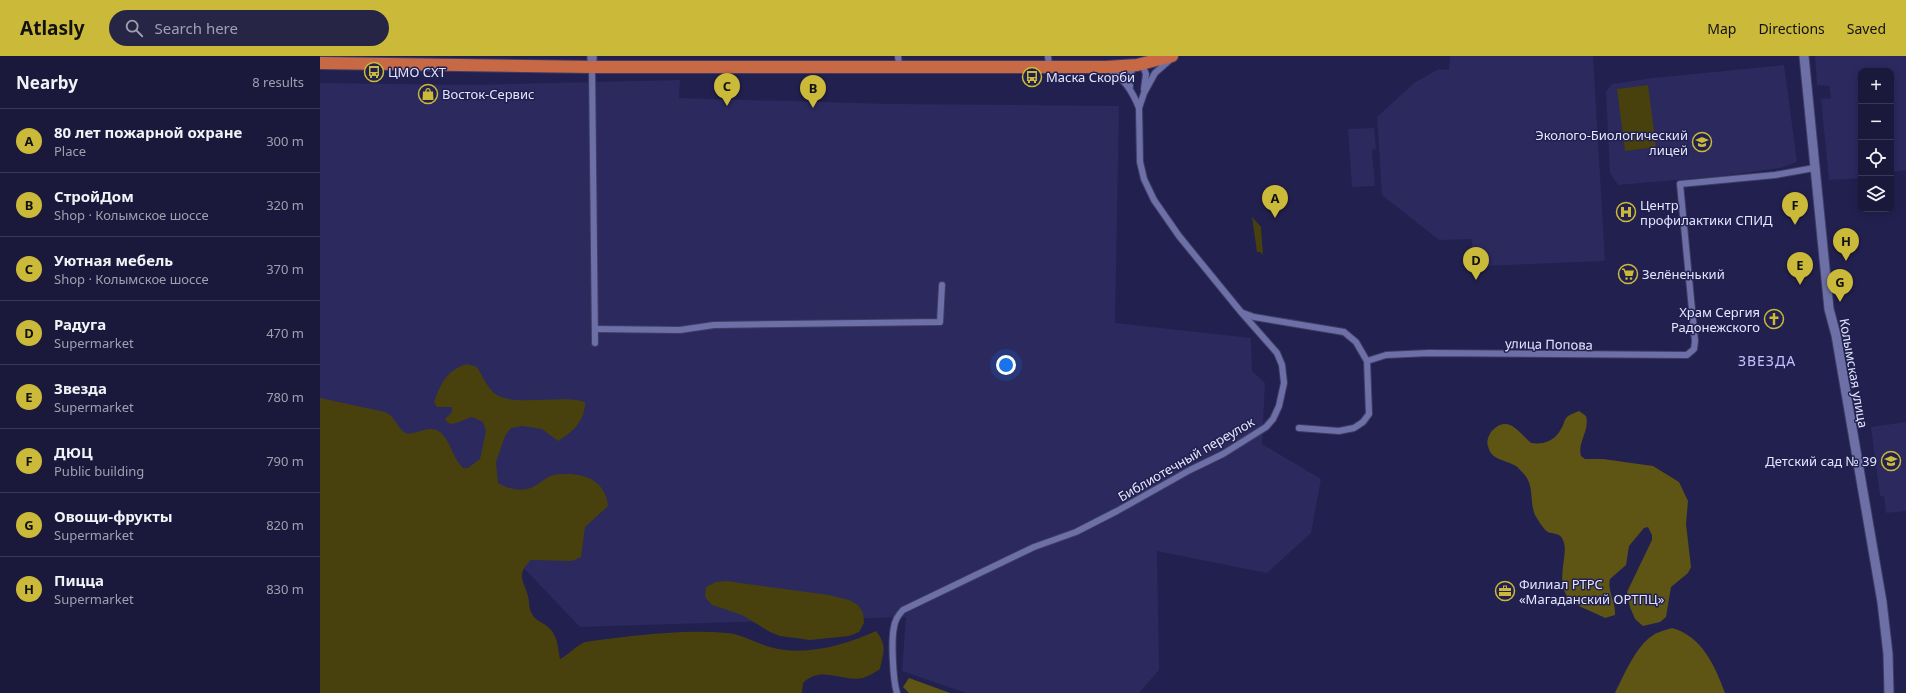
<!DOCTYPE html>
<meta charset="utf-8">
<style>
body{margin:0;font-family:"Noto Sans",sans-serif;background:#272546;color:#f1f3f6}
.controls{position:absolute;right:12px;top:12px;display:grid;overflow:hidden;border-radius:8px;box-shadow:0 2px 10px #0003}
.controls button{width:36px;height:36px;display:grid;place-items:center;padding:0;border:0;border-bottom:1px solid #383755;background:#1a183b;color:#f1f3f6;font:20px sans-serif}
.you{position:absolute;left:686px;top:309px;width:14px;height:14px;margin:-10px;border:3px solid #fff;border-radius:50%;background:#1a73e8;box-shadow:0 0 0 6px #1a73e833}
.badge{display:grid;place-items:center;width:26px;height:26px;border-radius:50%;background:#cbb939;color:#111;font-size:13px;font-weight:700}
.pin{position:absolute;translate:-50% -33px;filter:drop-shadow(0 1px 2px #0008)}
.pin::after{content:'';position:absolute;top:21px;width:14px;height:12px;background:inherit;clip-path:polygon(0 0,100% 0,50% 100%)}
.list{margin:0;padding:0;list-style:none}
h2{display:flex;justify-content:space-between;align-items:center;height:52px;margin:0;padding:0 16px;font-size:17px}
h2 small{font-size:13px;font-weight:400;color:#9fa0af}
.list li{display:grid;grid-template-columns:26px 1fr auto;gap:12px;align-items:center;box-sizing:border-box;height:64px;padding:0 16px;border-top:1px solid #383755}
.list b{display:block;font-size:15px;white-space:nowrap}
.list p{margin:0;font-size:13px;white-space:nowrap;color:#9fa0af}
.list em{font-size:13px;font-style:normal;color:#9fa0af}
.icon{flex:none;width:22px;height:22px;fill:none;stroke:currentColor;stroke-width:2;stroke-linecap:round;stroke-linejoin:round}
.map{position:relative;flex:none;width:1586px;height:637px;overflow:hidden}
header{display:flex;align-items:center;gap:24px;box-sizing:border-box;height:56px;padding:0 20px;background:#cbb939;color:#111}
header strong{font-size:19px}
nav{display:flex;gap:22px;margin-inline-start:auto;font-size:14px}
.search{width:280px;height:36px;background:#272546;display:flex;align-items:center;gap:10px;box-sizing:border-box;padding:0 14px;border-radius:22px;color:#9fa0af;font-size:15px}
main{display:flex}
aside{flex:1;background:#1a183b}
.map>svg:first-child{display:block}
</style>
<header>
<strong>Atlasly</strong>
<div class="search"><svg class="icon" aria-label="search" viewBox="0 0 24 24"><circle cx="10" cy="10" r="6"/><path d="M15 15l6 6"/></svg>Search here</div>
<nav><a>Map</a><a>Directions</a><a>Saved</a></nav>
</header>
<main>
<aside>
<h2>Nearby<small>8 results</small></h2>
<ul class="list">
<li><span class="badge">A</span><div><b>80 лет пожарной охране</b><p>Place</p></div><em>300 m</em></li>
<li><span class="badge">B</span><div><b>СтройДом</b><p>Shop · Колымское шоссе</p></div><em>320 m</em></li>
<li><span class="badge">C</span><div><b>Уютная мебель</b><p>Shop · Колымское шоссе</p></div><em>370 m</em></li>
<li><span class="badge">D</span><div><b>Радуга</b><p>Supermarket</p></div><em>470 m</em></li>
<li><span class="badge">E</span><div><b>Звезда</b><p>Supermarket</p></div><em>780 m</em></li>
<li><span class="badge">F</span><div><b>ДЮЦ</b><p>Public building</p></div><em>790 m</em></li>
<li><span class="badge">G</span><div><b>Овощи-фрукты</b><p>Supermarket</p></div><em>820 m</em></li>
<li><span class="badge">H</span><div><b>Пицца</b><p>Supermarket</p></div><em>830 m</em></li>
</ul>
</aside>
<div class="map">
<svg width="1586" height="637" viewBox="0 0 1586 637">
<rect width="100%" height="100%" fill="#22204f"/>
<g fill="#2b295e">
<path d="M1130,0H1273L1285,205L1164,210L1162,207H1153L1152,183L1119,184L1062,139L1057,61L1094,27L1119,13L1129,14Z"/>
<path d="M1497,0H1586V114L1571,116V15H1541V122L1509,124L1501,43L1511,42L1510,35V30L1497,29L1495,1Z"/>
<path d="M1464,9L1477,106L1460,112L1402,120L1298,129L1290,117L1286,36L1292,28L1333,22Z"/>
<path d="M360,24L359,42L572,48L799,50L795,267L931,282L932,315L945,327L942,388L1001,423L991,477L947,517L837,495L839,614L819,637H646L582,615L586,561L260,571L178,485L0,403V27L150,29Z"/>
<path d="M1054,72L1056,93L1052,94L1055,130L1032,131L1028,73Z"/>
<path d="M1586,366V455L1566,457L1564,440H1560L1551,371Z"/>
</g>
<g fill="#48410d">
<path d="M1328,29L1336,91L1305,95L1297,33Z"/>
<path d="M932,161L941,171L943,199L940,196H937Z"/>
<path d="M147,308L157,311C162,319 167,331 174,337C191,352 242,338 265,346C265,365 253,376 238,385L222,373L202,370L191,372L185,380L176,406L178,427C186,432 197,435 207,433C217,431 225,421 234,419C238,418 243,418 247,418C268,418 286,427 288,450L265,471L261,501L252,505L211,504C196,519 203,523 208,540C210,548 208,553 214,561C218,566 227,568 231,574C238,582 238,593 240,603C250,598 255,590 265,586C313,580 359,573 407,577C421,578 436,587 450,591C484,601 526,589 556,575C568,590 563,597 560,613C554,617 549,620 543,622C521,626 501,609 483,627L482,637H0V342L65,356C75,360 76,370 84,376C93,382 107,367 120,376C131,385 132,401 143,412H148L160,403L166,375L163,366L152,361L133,368L128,367L125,363L132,356V351H117L114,346C121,328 126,314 147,308Z"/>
<path d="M406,525L509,539L529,544L538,549L543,557L544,567L539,576L529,580L490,584L460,580L450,576L422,559L392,549L385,541L386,531L396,526Z"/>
</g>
<g fill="#5e5515">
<path d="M1259,355L1266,360C1270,375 1257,386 1261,400L1265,403H1283L1333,410L1359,426L1368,445L1366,468L1371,511L1368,517L1351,531L1346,561L1340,566L1323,570L1315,563L1310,551L1307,536L1332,484V479L1328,471L1324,472L1309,490L1306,509L1290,523C1287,535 1296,546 1295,559L1285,562C1276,557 1253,549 1248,542C1234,520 1251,497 1242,482C1239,477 1233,478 1228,476C1224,474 1218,464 1215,459C1209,445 1215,429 1203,417C1200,414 1197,410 1194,409C1183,403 1171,404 1168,390C1166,386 1169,379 1171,376C1188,357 1199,377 1211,387C1223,389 1235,385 1241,373C1244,369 1244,364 1247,361C1250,358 1255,357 1259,355Z"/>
<path d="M1352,572C1382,580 1395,610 1405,637H1295C1303,621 1316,590 1332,580C1337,576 1346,574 1352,572Z"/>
<path d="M589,622L630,637H589L583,631Z"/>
</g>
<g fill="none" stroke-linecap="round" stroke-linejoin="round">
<g stroke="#403c64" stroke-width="8">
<g id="street">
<path d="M578,0L579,10"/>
<path d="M728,0L729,11"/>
<path d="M822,8L826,18L824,33"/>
<path d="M272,11L275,287"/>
<path d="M788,12C804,23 812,34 819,52"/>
<path d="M810,30C807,21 810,16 816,10"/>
<path d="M923,257L934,261L1024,276L1036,286L1047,305L1049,358L1043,366L1034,372L1019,375L979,372"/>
<path d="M275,273L360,274L394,269L620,266L622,229"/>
<path d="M1047,305L1066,299L1109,297L1367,299L1374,293L1375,285L1360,128L1455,119L1494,112"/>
<path d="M577,637C573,625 571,584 574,571C575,564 578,559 583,554L714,491L756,476L797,455L870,414L903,398L946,371L953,363L959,350L964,327L962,309L957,297L921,256L859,180L834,144L824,123L820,106L819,52L824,37L835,17L851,3"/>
</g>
</g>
<g stroke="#403c64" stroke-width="11">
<g id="secondary">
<path d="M1484,0L1509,253L1516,279L1562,546L1568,598L1569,637"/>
<path d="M272,11V0"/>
</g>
</g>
<g stroke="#403c64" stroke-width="14">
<path id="highway" d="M0,7L272,11H786L817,9L852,0"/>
</g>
<use href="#street" stroke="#6d70a7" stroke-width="6"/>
<use href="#secondary" stroke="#6d70a7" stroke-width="9"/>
<use href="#highway" stroke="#c86945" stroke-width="12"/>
</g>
<defs>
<g id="bus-ring" transform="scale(1)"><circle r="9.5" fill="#22204f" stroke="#cbb939" stroke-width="1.5"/><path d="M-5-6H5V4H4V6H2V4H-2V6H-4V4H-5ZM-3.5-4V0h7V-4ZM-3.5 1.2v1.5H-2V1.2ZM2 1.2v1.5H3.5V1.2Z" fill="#cbb939"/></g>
<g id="shop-ring" transform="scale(1)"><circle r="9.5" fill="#22204f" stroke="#cbb939" stroke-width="1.5"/><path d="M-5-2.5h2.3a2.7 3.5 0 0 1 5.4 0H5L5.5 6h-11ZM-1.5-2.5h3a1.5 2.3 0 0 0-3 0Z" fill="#cbb939"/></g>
<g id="school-ring" transform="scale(1)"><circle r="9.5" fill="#22204f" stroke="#cbb939" stroke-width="1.5"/><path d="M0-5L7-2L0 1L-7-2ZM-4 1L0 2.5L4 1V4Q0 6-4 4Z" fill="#cbb939"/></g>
<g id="hospital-ring" transform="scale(1)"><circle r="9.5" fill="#22204f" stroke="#cbb939" stroke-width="1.5"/><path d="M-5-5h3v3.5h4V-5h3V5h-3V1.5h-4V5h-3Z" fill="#cbb939"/></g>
<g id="supermarket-ring" transform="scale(1)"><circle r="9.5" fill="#22204f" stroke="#cbb939" stroke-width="1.5"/><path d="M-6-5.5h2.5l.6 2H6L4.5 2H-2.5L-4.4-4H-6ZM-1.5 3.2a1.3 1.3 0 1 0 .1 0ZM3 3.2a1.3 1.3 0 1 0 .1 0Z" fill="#cbb939"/></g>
<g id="church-ring" transform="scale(1)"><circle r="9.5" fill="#22204f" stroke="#cbb939" stroke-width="1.5"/><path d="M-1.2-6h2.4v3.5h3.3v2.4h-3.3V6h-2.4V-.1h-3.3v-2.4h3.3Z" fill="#cbb939"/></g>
<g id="office-ring" transform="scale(1)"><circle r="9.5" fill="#22204f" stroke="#cbb939" stroke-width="1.5"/><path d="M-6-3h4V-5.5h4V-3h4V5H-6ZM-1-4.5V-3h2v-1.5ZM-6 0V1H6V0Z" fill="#cbb939"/></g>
</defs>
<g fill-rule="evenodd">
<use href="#bus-ring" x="54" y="16"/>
<use href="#bus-ring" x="712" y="21"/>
<use href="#shop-ring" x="108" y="38"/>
<use href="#school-ring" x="1382" y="86"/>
<use href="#hospital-ring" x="1306" y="156"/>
<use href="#supermarket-ring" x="1308" y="218"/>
<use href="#church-ring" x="1454" y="263"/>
<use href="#school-ring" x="1571" y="405"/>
<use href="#office-ring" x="1185" y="535"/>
</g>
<g text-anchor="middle" stroke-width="3" stroke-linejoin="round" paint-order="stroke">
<g font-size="13" fill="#e3e6ff" stroke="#22204f" text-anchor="start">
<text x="68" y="21">ЦМО СХТ</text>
<text x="726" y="26">Маска Скорби</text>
<text x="122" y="43">Восток-Сервис</text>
<text x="1368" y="84" text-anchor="end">Эколого-Биологический<tspan x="1368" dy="15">лицей</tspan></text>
<text x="1320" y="154">Центр<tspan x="1320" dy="15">профилактики СПИД</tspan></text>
<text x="1322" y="223">Зелёненький</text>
<text x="1440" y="261" text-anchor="end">Храм Сергия<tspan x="1440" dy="15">Радонежского</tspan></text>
<text x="1557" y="410" text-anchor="end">Детский сад № 39</text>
<text x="1199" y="533">Филиал РТРС<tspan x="1199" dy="15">«Магаданский ОРТПЦ»</tspan></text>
</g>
<g font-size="13" fill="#e3e6ff" stroke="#22204f">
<text transform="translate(1229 288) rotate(1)" y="5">улица Попова</text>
<text transform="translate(1534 317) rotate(80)" y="5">Колымская улица</text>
<text transform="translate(866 403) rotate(-30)" y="5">Библиотечный переулок</text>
</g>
<g font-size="14" letter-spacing="1" fill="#bfc3ff" stroke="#22204f">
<text x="1447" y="310">ЗВЕЗДА</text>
</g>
</g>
</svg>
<div class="controls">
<button>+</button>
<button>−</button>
<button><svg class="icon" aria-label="locate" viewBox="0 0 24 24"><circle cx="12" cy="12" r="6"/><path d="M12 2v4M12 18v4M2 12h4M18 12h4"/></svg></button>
<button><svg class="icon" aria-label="layers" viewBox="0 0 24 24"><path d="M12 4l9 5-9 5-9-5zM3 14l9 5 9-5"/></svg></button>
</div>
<div class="you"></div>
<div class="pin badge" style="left:955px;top:162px">A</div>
<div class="pin badge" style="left:493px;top:52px">B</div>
<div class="pin badge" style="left:407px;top:50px">C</div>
<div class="pin badge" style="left:1156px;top:224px">D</div>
<div class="pin badge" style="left:1480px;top:229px">E</div>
<div class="pin badge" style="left:1475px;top:169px">F</div>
<div class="pin badge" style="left:1520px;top:246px">G</div>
<div class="pin badge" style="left:1526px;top:205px">H</div>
</div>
</main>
